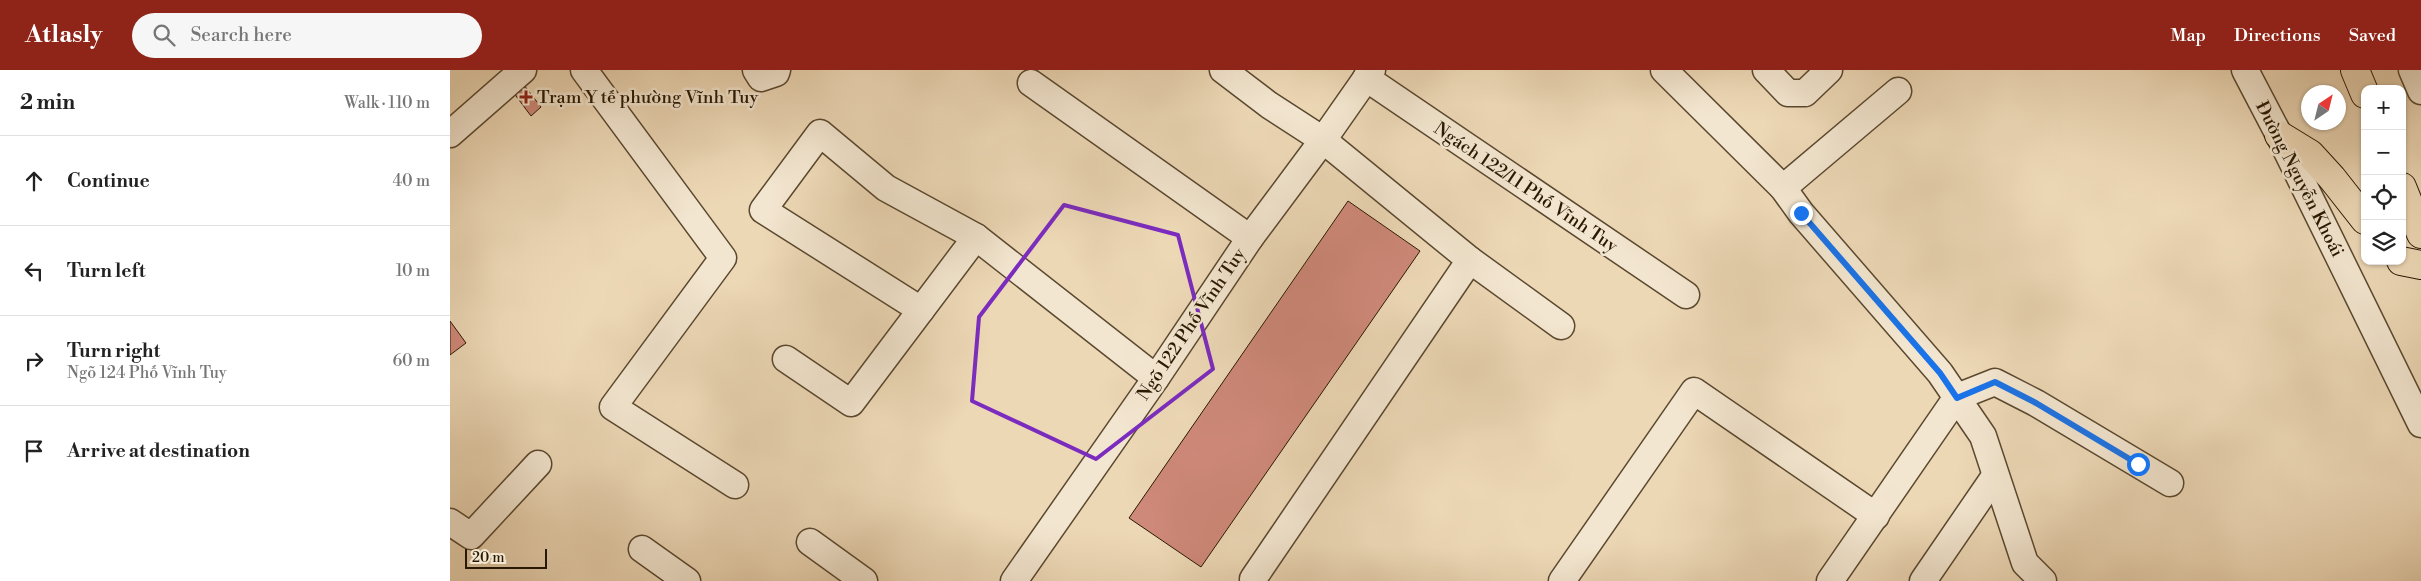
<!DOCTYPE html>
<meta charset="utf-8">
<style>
body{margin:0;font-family:"Libre Bodoni",serif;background:#f6f6f6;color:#222}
.controls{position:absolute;right:15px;top:15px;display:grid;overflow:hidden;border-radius:10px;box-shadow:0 1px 4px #0004}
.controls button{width:45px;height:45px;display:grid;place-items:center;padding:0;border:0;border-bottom:1px solid #e0e0e0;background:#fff;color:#222;font:25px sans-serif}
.compass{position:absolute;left:1851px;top:15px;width:45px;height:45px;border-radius:50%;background:#fff;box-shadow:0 1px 4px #0004;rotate:35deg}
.scale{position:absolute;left:15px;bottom:12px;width:82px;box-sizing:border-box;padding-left:5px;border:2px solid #291802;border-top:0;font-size:14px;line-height:18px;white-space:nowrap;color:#291802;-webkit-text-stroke:4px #f3e6d0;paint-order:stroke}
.stop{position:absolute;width:15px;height:15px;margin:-11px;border:4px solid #1a73e8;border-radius:50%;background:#fff}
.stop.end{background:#1a73e8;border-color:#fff;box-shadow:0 1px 5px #0008}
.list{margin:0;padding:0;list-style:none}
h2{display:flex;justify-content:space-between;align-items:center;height:65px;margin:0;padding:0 20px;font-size:21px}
h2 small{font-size:16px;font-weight:400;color:#767676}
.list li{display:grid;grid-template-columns:32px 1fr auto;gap:15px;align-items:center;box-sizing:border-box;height:90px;padding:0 20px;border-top:1px solid #e0e0e0}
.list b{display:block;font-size:19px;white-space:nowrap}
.list p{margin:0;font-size:16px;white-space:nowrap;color:#767676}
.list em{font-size:16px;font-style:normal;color:#767676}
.icon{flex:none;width:28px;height:28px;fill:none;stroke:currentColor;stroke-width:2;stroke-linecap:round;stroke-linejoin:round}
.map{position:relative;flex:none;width:1971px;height:511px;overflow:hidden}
header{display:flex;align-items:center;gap:30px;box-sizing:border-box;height:70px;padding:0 25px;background:#8f2418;color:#fff}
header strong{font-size:24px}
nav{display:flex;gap:28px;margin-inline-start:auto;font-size:18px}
.search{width:350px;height:45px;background:#f6f6f6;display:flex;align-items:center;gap:12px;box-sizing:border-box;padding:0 18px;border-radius:28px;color:#767676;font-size:19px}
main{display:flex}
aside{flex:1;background:#fff}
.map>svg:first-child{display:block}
</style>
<header>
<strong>Atlasly</strong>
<div class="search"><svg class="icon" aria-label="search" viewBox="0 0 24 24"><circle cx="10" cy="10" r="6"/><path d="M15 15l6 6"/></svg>Search here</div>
<nav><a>Map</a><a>Directions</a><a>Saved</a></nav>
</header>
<main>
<aside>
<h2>2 min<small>Walk · 110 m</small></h2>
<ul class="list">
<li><svg class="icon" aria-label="ahead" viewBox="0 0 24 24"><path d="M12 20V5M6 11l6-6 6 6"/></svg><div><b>Continue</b></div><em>40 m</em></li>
<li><svg class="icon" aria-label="left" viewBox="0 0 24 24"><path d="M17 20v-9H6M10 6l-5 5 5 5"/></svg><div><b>Turn left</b></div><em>10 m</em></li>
<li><svg class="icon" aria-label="right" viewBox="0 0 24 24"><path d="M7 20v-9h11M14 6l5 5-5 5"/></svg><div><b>Turn right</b><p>Ngõ 124 Phố Vĩnh Tuy</p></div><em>60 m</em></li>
<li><svg class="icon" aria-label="arrive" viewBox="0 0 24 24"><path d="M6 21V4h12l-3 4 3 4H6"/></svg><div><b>Arrive at destination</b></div></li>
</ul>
</aside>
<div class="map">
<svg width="1971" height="511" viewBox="0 0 1971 511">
<rect width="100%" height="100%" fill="#edd8b6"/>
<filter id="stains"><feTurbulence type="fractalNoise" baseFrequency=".004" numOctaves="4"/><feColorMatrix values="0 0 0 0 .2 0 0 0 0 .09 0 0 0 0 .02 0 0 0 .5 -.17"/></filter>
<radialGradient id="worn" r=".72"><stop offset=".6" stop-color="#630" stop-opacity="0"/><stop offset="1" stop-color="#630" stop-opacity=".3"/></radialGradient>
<g fill="#cf897a" stroke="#291802">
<path d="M70,10L91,37L81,46L60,18Z"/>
<path d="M898,131L970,181L751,497L679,448Z"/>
<path d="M0,251L16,273L0,285Z"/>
</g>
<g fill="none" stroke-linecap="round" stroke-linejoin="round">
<g stroke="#5a482f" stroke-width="29">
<g id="minor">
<path d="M134,0L273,188L163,337L285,415"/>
<path d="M306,0L311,8L326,3L327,0"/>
<path d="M773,0L819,35L873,70L1020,190L803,509"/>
<path d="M1214,0L1333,118L1351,143L1490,303L1533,366L1575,493L1593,511"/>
<path d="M1316,0L1338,23H1355L1379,0"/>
<path d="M1795,0L1829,65L1971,354"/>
<path d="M1962,0L1971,21"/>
<path d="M916,8L1236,225"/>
<path d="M581,13L800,168"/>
<path d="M0,64L73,0"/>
<path d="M1333,118L1448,21"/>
<path d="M1020,190L1111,256"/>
<path d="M471,240L313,140L370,63L436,118L526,167L706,308"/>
<path d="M336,289L401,333L526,167"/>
<path d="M0,452L21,466L88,394"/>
<path d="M360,472L414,511"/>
<path d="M192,479L237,511"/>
<path d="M564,511L706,308L800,168L873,70L922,0"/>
<path d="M1112,511L1244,321L1426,446"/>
<path d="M1380,511L1507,327L1545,312L1586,333L1720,413"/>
<path d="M1473,511L1545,406"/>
</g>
</g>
<g stroke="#291802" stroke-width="30">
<g id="major">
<path d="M1905,0L1915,24"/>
<path d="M1829,65L1860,84L1882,108L1915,150"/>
<path d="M1952,117L1971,164"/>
<path d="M1951,191L1971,195"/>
</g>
</g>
<use href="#minor" stroke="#f3e6d0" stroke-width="26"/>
<use href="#major" stroke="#edd8b6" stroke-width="28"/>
</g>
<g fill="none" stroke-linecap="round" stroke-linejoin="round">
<path stroke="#1a73e8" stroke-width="6" d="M1351,143L1490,303L1507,328L1545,312L1586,333L1688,394"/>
</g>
<path fill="none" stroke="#7b2cbf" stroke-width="4" stroke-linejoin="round" d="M614,135L728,165L763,299L646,389L522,331L529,247Z"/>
<path fill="#8f2418" stroke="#f3e6d0" stroke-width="2" d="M73.5 19.5h5v5h5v5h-5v5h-5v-5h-5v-5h5z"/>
<g text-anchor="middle" stroke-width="5" stroke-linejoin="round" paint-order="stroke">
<g font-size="18" fill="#291802" stroke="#f3e6d0" text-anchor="start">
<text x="87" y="33">Trạm Y tế phường Vĩnh Tuy</text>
</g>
<g font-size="18" fill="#291802" stroke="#f3e6d0">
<text transform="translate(1850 109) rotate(63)" y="6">Đường Nguyễn Khoái</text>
<text transform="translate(1076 117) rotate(34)" y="6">Ngách 122/11 Phố Vĩnh Tuy</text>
<text transform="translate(741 254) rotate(-56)" y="6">Ngõ 122 Phố Vĩnh Tuy</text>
</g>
</g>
<rect width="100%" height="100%" filter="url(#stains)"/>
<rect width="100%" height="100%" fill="url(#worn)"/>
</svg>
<div class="controls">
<button>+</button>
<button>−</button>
<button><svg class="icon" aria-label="locate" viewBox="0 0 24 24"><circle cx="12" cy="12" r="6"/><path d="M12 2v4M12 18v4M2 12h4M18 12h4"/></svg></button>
<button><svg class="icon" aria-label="layers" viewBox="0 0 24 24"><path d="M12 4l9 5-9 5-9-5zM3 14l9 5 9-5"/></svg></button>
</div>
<svg class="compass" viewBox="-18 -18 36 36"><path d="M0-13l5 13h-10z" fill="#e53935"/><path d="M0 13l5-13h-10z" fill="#767676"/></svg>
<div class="scale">20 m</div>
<div class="stop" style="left:1688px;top:394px"></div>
<div class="stop end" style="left:1351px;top:143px"></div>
</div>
</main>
